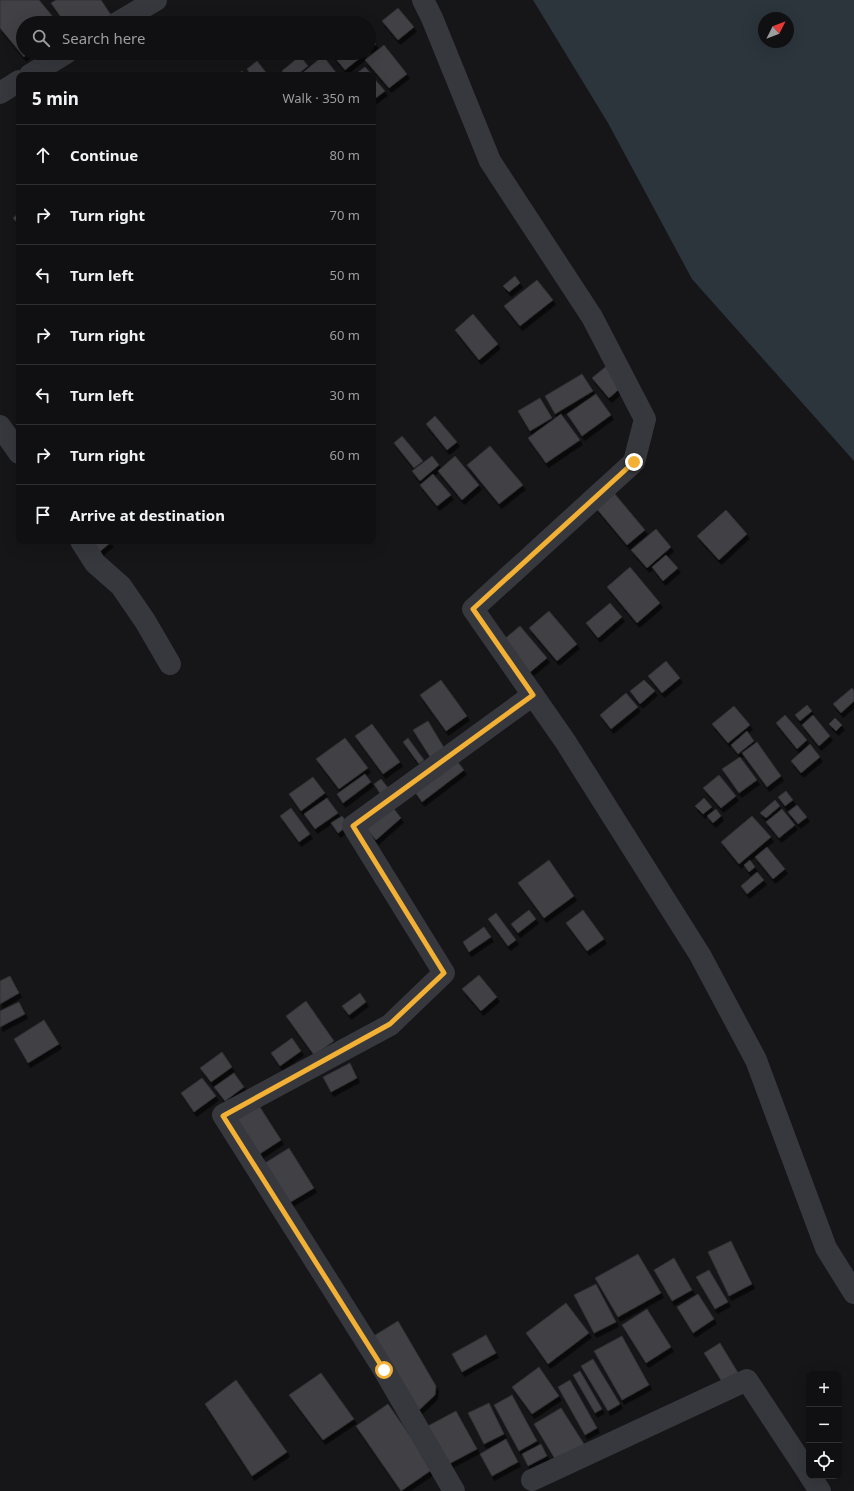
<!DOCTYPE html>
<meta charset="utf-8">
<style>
body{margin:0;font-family:"Noto Sans",sans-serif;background:#19191b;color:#f1f3f6}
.controls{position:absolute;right:12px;bottom:12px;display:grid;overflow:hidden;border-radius:8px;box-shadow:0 4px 16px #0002}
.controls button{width:36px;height:36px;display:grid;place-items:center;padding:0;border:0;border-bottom:1px solid #303032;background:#101012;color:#f1f3f6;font:20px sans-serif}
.compass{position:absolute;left:758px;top:12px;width:36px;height:36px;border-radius:50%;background:#101012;box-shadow:0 4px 16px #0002;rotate:48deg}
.stop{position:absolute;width:12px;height:12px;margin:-9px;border:3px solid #f2b134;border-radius:50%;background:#fff}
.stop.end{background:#f2b134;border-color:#fff;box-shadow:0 1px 4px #0008}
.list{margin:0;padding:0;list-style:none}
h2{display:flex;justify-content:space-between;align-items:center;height:52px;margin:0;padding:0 16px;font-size:17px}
h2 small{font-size:13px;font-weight:400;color:#9c9d9f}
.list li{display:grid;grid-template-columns:26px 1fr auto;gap:12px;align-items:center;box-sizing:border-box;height:60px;padding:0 16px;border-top:1px solid #303032}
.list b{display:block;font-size:15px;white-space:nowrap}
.list em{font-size:13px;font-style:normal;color:#9c9d9f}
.icon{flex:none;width:22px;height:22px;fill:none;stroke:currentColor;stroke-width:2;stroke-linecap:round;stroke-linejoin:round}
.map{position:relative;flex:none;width:854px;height:1491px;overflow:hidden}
.search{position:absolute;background:#101012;box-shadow:0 4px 16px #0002;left:16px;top:16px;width:360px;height:44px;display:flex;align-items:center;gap:10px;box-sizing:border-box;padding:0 14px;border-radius:22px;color:#9c9d9f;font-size:15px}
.panel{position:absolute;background:#101012;box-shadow:0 4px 16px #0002;left:16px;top:72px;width:360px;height:472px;border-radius:8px}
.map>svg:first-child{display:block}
</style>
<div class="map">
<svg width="854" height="1491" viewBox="0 0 854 1491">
<defs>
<filter id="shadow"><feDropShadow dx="2.5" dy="4.5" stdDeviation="0" flood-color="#0009"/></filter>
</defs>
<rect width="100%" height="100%" fill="#161618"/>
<path fill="#2c353c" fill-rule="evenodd" d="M533,0H854V461L692,279L608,123ZM764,18H788V42H764Z"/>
<g fill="#404145" stroke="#303034" filter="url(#shadow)">
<path d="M0,0H39L58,23H23V53H28L24,57L0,28Z"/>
<path d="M56,0H101L111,15L100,23H65L51,3Z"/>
<path d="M398,8L414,27L398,40L382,21Z"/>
<path d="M355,19L358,23H350Z"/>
<path d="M369,36L376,44L369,50Z"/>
<path d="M384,45L407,74L389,88L365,60Z"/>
<path d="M331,53H366L345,70Z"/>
<path d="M300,56L308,66L297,75H285L282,71Z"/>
<path d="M323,56L338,75H300Z"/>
<path d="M257,61L268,75H251L247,69Z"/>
<path d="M365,67L372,75H354Z"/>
<path d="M242,71L246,75H237Z"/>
<path d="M373,77L385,91L373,100Z"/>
<path d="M19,213V225L13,218Z"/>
<path d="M515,276L520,283L509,292L503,286Z"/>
<path d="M537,280L553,300L520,326L504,306Z"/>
<path d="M473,314L498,344L479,360L455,330Z"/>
<path d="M609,364L625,384L609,398L592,378Z"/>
<path d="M582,374L593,391L555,414L545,396Z"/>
<path d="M596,394L611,415L582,436L567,414Z"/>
<path d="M540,398L552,418L530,431L518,411Z"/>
<path d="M561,414L580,440L546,463L528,438Z"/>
<path d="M435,416L457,442L447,450L426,424Z"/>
<path d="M402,436L423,461L414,468L394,443Z"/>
<path d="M490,446L523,485L499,504L467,465Z"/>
<path d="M432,456L439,465L420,481L412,471Z"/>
<path d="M455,456L479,485L462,500L438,471Z"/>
<path d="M433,474L451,495L437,506L420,485Z"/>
<path d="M614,493L645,530L627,545L596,508Z"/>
<path d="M726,510L747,534L719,560L697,536Z"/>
<path d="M656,529L671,547L647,568L631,550Z"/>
<path d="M84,541H110L111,542L96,555Z"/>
<path d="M666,555L678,568L663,581L652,567Z"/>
<path d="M630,567L660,603L637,623L607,587Z"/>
<path d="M610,603L622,617L598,638L586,623Z"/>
<path d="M549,611L577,644L557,661L529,628Z"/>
<path d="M520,626L547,658L529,673L502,641Z"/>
<path d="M666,661L680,678L662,693L648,676Z"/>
<path d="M441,680L467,716L446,731L420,695Z"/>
<path d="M644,680L655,691L640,704L630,691Z"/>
<path d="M852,688L854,691V701L841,713L833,704Z"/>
<path d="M626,693L638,707L611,729L600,715Z"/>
<path d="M807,705L812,711L800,721L795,715Z"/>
<path d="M734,706L750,725L728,743L712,724Z"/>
<path d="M785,715L807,740L797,749L776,723Z"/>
<path d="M813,715L830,736L819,746L802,725Z"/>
<path d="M835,718L842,725L836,731L829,724Z"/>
<path d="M428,721L446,751L432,760L413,730Z"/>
<path d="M372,724L400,762L383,774L355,736Z"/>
<path d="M747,731L754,741L738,754L731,745Z"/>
<path d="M345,738L368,768L339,789L316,759Z"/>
<path d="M408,738L424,760L419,764L403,742Z"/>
<path d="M757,742L781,776L767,787L742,753Z"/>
<path d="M810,744L820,757L801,773L791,761Z"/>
<path d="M454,757L464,770L422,802L412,788Z"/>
<path d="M740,757L757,780L739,793L722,769Z"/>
<path d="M365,774L371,782L343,803L337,794Z"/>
<path d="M719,775L736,796L721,808L703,788Z"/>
<path d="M313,777L325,793L301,811L289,794Z"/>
<path d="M381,779L389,789L381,795L374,784Z"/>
<path d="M786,791L793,800L785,806L778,797Z"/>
<path d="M327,798L338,813L315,829L304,814Z"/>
<path d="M704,798L712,807L703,814L695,806Z"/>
<path d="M775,800L780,806L766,818L760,813Z"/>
<path d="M391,805L401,818L376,840L365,827Z"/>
<path d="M797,805L807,817L798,824L788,812Z"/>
<path d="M291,808L310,834L299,842L280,816Z"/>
<path d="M716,809L721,816L713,823L707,816Z"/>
<path d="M782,809L795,825L779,838L766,822Z"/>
<path d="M342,816L349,825L338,833L331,823Z"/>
<path d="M752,816L771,837L739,864L721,842Z"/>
<path d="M767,847L785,869L773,879L755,857Z"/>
<path d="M549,860L574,896L544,918L518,883Z"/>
<path d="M750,860L755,867L749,872L744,865Z"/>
<path d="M757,872L764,880L747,894L741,886Z"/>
<path d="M529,910L536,919L518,933L511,924Z"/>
<path d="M583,910L604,939L587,951L566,923Z"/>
<path d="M496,913L516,940L508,946L488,919Z"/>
<path d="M484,927L491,937L469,952L463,942Z"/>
<path d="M479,975L497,997L481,1011L462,989Z"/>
<path d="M10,976L19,993L0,1004V981Z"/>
<path d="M360,993L366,1002L349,1015L342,1006Z"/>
<path d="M306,1001L334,1041L314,1055L286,1016Z"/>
<path d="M19,1002L25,1014L0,1027V1011Z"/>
<path d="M44,1020L59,1044L28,1063L14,1039Z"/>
<path d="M292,1038L301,1051L280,1066L271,1053Z"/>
<path d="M222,1052L232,1067L211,1082L200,1068Z"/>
<path d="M350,1063L357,1078L331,1092L323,1077Z"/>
<path d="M234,1073L244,1087L225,1101L214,1087Z"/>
<path d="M202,1078L216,1096L194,1112L181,1093Z"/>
<path d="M258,1104L281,1140L255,1157L232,1121Z"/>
<path d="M289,1148L314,1188L289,1203L265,1163Z"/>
<path d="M731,1241L752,1284L729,1296L708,1252Z"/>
<path d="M638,1254L661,1293L618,1317L595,1278Z"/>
<path d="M674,1258L692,1290L672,1301L654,1270Z"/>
<path d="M709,1270L728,1302L715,1309L696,1277Z"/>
<path d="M596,1284L616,1322L594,1333L574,1295Z"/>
<path d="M698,1294L714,1319L693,1333L677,1307Z"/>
<path d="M566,1303L589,1333L548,1364L526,1333Z"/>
<path d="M647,1309L671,1347L646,1363L622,1325Z"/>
<path d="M398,1321L436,1386L435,1395L417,1412L372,1337Z"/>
<path d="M486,1335L496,1353L462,1372L452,1354Z"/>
<path d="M622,1336L649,1385L622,1400L594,1351Z"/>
<path d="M720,1343L740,1376L724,1385L704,1353Z"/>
<path d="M593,1359L620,1404L608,1411L581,1366Z"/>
<path d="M539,1367L559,1396L532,1414L512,1387Z"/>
<path d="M580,1371L602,1409L595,1413L573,1375Z"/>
<path d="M321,1373L354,1419L323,1440L289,1395Z"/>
<path d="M236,1380L287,1452L252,1476L205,1404Z"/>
<path d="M570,1380L597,1428L585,1435L558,1387Z"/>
<path d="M512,1395L537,1441L519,1451L494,1405Z"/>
<path d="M489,1403L504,1434L484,1444L468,1413Z"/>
<path d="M388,1404L433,1469L401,1491L356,1426Z"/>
<path d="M561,1408L586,1447L558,1464L534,1424Z"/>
<path d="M456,1411L477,1449L447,1465L426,1427Z"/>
<path d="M506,1439L518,1462L492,1476L480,1454Z"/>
<path d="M541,1444L547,1456L528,1466L522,1454Z"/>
</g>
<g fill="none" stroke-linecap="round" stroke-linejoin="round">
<g stroke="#37383d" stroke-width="22">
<path d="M423,0L432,18L490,161L592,317L645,419L634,462L473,609L565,741L700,955L756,1060L826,1248L854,1293"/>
<path d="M117,23L156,0"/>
<path d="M30,75L66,53"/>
<path d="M0,93L19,81"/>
<path d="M0,426L19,453"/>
<path d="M81,541L95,563L121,586L145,621L170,664"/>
<path d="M810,1476L820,1491"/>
<path d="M532,1480L747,1380L809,1474"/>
<path d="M454,1491L384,1370L223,1115L390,1025L444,973L353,826L533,695"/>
</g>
</g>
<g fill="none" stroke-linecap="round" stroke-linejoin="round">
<path stroke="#f2b134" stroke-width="5" d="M384,1370L223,1116L390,1024L444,973L353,826L533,695L473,609L634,462"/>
</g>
</svg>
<div class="controls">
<button>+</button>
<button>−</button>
<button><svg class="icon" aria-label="locate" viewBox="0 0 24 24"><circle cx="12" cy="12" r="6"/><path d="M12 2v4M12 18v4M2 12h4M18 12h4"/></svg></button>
</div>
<svg class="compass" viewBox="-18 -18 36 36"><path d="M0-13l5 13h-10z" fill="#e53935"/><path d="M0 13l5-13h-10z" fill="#9c9d9f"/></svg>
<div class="stop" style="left:384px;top:1370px"></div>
<div class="stop end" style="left:634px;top:462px"></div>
<div class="search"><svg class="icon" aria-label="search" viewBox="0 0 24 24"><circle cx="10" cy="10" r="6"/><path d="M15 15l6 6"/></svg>Search here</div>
<section class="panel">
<h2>5 min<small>Walk · 350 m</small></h2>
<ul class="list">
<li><svg class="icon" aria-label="ahead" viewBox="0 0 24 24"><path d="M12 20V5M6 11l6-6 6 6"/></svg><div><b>Continue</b></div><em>80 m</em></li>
<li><svg class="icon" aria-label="right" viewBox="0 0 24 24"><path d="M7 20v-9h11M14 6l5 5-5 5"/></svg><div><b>Turn right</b></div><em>70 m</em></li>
<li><svg class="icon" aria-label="left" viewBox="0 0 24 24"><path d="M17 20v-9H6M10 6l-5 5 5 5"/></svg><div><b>Turn left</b></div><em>50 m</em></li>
<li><svg class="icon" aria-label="right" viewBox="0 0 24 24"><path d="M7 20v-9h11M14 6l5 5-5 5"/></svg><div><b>Turn right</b></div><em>60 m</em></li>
<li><svg class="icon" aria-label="left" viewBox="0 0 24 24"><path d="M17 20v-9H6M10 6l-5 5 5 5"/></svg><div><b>Turn left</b></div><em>30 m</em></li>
<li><svg class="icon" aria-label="right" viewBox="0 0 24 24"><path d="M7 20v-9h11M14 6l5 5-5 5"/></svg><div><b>Turn right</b></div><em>60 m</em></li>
<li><svg class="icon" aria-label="arrive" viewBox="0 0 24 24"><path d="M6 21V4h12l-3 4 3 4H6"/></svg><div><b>Arrive at destination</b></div></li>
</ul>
</section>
</div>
